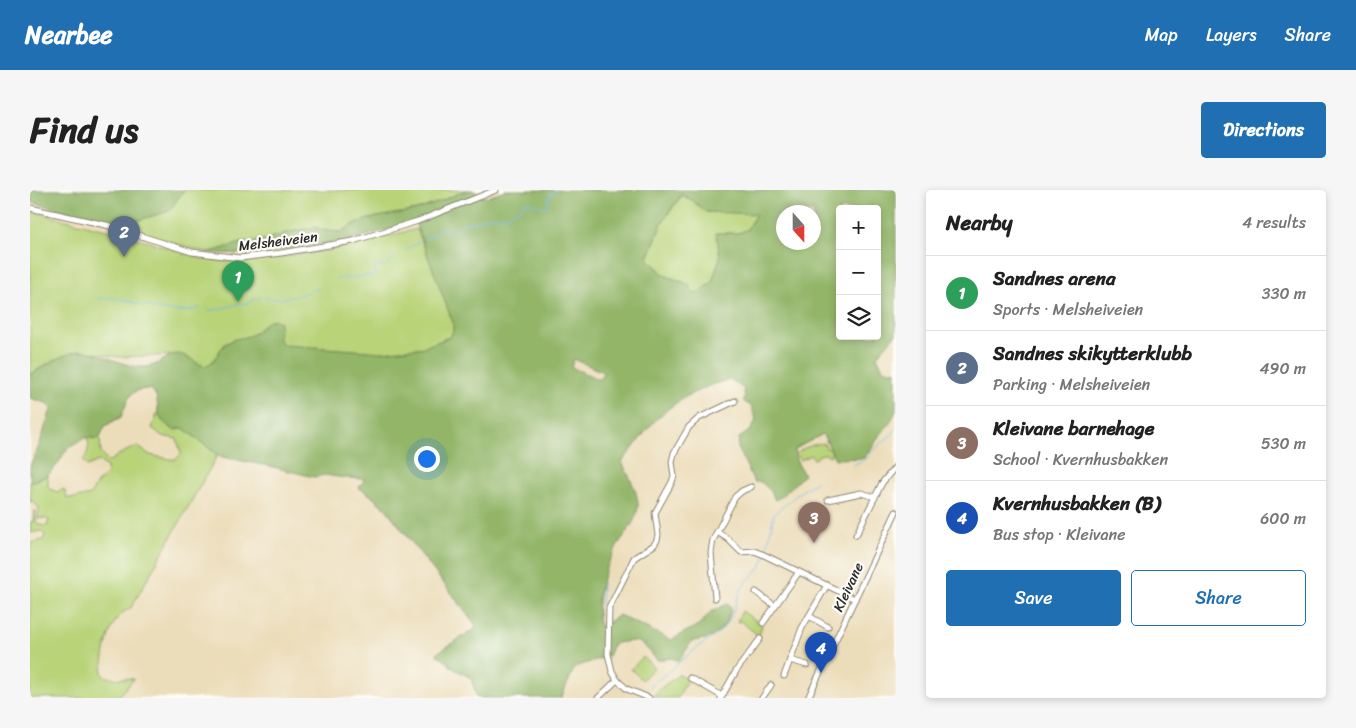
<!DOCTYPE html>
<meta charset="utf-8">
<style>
body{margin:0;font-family:Sriracha,sans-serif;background:#f6f6f6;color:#222}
.controls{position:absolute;right:15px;top:15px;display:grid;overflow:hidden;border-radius:5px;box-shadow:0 2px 8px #0003}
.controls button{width:45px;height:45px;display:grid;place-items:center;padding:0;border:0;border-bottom:1px solid #e0e0e0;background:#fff;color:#222;font:25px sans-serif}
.compass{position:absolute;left:746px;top:15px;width:45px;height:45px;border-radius:50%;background:#fff;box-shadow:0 2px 8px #0003;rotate:159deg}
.you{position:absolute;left:396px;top:268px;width:18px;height:18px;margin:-12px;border:4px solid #fff;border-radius:50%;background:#1a73e8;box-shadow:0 0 0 8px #1a73e833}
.badge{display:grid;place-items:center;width:32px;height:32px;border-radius:50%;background:#1f6fb2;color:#fff;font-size:16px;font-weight:700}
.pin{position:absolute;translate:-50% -41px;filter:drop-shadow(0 1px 2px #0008)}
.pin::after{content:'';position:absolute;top:26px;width:18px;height:15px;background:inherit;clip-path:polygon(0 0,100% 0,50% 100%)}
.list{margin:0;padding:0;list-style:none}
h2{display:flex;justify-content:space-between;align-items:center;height:65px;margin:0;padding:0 20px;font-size:21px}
h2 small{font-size:16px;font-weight:400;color:#767676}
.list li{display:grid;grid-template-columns:32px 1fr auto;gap:15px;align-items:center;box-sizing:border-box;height:75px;padding:0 20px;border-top:1px solid #e0e0e0}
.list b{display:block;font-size:19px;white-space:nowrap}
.list p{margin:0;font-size:16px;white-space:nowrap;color:#767676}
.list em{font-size:16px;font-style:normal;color:#767676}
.actions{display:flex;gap:10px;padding:15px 20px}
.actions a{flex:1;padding:11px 0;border:1px solid #1f6fb2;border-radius:5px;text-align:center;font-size:18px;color:#1f6fb2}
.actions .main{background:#1f6fb2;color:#fff}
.icon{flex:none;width:28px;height:28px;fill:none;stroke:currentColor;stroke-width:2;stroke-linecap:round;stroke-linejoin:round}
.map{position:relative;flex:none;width:866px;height:508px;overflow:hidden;border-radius:5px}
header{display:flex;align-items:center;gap:30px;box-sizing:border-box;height:70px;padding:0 25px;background:#1f6fb2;color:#fff}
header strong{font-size:24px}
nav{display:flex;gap:28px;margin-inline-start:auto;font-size:18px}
.intro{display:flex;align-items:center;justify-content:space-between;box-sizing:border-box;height:120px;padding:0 30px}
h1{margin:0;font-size:35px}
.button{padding:12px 22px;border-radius:5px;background:#1f6fb2;color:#fff;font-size:18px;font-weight:700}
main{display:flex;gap:30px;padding:0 30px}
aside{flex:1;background:#fff;border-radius:5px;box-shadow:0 2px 8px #0003}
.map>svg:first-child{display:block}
</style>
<header>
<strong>Nearbee</strong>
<nav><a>Map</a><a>Layers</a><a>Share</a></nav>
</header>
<div class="intro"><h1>Find us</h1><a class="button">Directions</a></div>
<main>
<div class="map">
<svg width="866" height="508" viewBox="0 0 866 508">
<rect width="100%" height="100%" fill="#fdfcf7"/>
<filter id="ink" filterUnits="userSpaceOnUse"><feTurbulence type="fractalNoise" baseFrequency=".02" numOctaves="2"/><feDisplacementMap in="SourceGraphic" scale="10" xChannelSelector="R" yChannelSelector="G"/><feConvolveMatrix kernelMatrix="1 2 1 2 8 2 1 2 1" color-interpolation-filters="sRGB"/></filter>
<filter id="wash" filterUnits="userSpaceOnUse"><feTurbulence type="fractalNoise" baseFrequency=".0096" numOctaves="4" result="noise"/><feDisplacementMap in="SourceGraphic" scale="20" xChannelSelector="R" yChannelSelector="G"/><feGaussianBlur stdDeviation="1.12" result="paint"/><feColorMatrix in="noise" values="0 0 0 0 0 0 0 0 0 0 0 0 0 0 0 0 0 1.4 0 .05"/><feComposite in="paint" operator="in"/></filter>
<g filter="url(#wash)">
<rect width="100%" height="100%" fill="#ecddba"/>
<g fill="#b8d378" stroke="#727f52">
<path d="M154,0H437C422,6 406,14 390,19C366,26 331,25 312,42L295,41L285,37L256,43L234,50L215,52L177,63L95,38L96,34L139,21Z"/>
<path d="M652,5L662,10L676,22L726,23L717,40L708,43H687L690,67L682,93L665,105L658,94L634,85L618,68L632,33Z"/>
<path d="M0,21L104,47L173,69L209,72L302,60L387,39L432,151L330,168L211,153H194C193,170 190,171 175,179L151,165L88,167L50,160L15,175L0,185Z"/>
<path d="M128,221L130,226L147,240L153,238L186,263L187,266L101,418C78,427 75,460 72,481L73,485C83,491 93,487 104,489L87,508H0V353L13,350L15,345L12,341L0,343V332H3L4,321H6V331L9,335L17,336L19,330L14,328L8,329L9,318L2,310L0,313V293L18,285V297L26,302L34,299L37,308H46L60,305L68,292L77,284V277L69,271L57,276L53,272C57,264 61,256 57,247L65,249L70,247L71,263L79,272L88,265L107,256L120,265L145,270L151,264L147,249L132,246L122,238Z"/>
<path d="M794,253L796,258H798L802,262L800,266L795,264L789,265L787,268L784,269L781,265L771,270L767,264C772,257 786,254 794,253Z"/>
<path d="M712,421L732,435L729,446L710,431L707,432Z"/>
<path d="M613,467L624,478L612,490L601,479Z"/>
<path d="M649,484L657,489L648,508H631L624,506C629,497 642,491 649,484Z"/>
</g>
<g fill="#92b568" stroke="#5e704a" fill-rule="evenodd">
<path d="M0,0H154L139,21L96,34L68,30L41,22L0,12Z"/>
<path d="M437,0H442L456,8L475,0H866V144L847,166L853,179L861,181L866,180V221L858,236L850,244L844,255L834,268L805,269L793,244L765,259L766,270L774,285L751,307L745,310L741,301L731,292H724L708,258L709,248L721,240L726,230L721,216L713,211L715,208L713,198L700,189C655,203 631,218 604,257C600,263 595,267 592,272C598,285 608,301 608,315C608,328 598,340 591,350C576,374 562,408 570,437L589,425L641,450L670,434L681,422L697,414L701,417C701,427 691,442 682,447C676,449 668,450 662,451L649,471L642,468L627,470C616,458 612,448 595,452C591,452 585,453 583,455C581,457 580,463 578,466L545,477L531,508H447L441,488L421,477L419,473L407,465V463L446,438L445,434L357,320L339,304L329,298L335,289L315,288L295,285L284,287L239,276L187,266L185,263L153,238L144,240C138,236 132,232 129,225C126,216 130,205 120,199C96,199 99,211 91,227L75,236L70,247L65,249L57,247L42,255L35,262L28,274L18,285L0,293V275L9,256L21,219L16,213L0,208V185C13,177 31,165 45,162C62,157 92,177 112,177C129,178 136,164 147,164C157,164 166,174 175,176C189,170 186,161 196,154C204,147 213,149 221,145C230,141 231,133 243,129L250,132C252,141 243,149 255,155L352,162L395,157L421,146L423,140V133L385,32L325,49L224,64L177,63L215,52L234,50L256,43L285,37L295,41L312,42C331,25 366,26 390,19C406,14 422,6 437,0ZM651,5L662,10L676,22L726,24L717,40L708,43H686L690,67L682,93L665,104L658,94L634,85L618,68L632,33ZM810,19H847V146H810ZM754,22H784V52H754ZM544,169L573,182L570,190L541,177Z"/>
</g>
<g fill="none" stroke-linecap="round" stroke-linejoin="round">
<g stroke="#71b5e7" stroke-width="1">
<path d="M395,49L402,46L411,38L420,42L435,33L448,31L455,27L475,26L488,20L496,12L505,14L513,18L518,15L519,6L527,0"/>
<path d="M373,61L389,52"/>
<path d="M307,89L348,85L345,82V76H354L365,67"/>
<path d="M68,109C73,109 79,107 84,108C112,112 141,129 170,118"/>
<path d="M178,120C192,122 204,111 217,114C231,103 238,110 254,108C266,107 278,102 289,98"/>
<path d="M823,275C839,268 837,267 848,256C854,250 861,247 866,240"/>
<path d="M736,363L744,324L769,303L786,292"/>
<path d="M572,393L571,415L574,418"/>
<path d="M620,496C637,484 652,469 668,457C679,449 690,444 697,433C706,421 706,405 715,394C722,384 732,380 735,367"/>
</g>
</g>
</g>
<g filter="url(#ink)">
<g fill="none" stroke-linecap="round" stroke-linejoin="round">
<g stroke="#8c8472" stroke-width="7">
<g id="minor">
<path d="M0,18L76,35L162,62L210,68L251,63L323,51L388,31L466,0"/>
<path d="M798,310L831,303L845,307"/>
<path d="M687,342L698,349L711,362L724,361L732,364L825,409"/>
<path d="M826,345L852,293L866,276"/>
<path d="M726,402L745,416"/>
<path d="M685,408L681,363L683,350L705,307L712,301L721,297"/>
<path d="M779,426L798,437"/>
<path d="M733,433L769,382"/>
<path d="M760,470L777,475"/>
<path d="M754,486L772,438L797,395"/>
<path d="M660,488L692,506"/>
<path d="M568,508L587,490"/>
<path d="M619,508L597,499L587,490L582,481L578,464L579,418L604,368L624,355L627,350L628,345L625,323L642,292L644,286L642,272L644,263L659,237L669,228L705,211"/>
<path d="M691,508L706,481L730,449"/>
<path d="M732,508L741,495"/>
<path d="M778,508L866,322"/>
</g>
</g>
<use href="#minor" stroke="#fff" stroke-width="5"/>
</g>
</g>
<g text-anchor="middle" stroke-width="4.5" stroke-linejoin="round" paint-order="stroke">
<g font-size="14" fill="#2b2b2b" stroke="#fdfcf7">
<text transform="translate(248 51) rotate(-7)" y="5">Melsheiveien</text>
<text transform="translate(818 397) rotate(-65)" y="5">Kleivane</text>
</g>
</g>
</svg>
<div class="controls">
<button>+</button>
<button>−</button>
<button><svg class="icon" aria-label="layers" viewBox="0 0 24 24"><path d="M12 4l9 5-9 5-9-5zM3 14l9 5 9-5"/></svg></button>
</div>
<svg class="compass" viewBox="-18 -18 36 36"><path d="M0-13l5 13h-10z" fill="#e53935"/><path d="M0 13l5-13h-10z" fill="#767676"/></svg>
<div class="you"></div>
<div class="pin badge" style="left:208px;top:112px;background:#2e9e5b">1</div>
<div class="pin badge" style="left:94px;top:67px;background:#5c6f8a">2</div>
<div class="pin badge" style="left:784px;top:353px;background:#8d6e63">3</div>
<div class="pin badge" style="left:791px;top:483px;background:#1a4fb4">4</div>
</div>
<aside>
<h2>Nearby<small>4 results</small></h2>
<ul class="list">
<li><span class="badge" style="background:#2e9e5b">1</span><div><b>Sandnes arena</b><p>Sports · Melsheiveien</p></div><em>330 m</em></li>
<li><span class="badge" style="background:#5c6f8a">2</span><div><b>Sandnes skikytterklubb</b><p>Parking · Melsheiveien</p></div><em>490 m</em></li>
<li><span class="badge" style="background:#8d6e63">3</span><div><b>Kleivane barnehage</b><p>School · Kvernhusbakken</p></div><em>530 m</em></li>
<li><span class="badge" style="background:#1a4fb4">4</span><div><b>Kvernhusbakken (B)</b><p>Bus stop · Kleivane</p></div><em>600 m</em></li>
</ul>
<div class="actions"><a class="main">Save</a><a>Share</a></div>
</aside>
</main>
